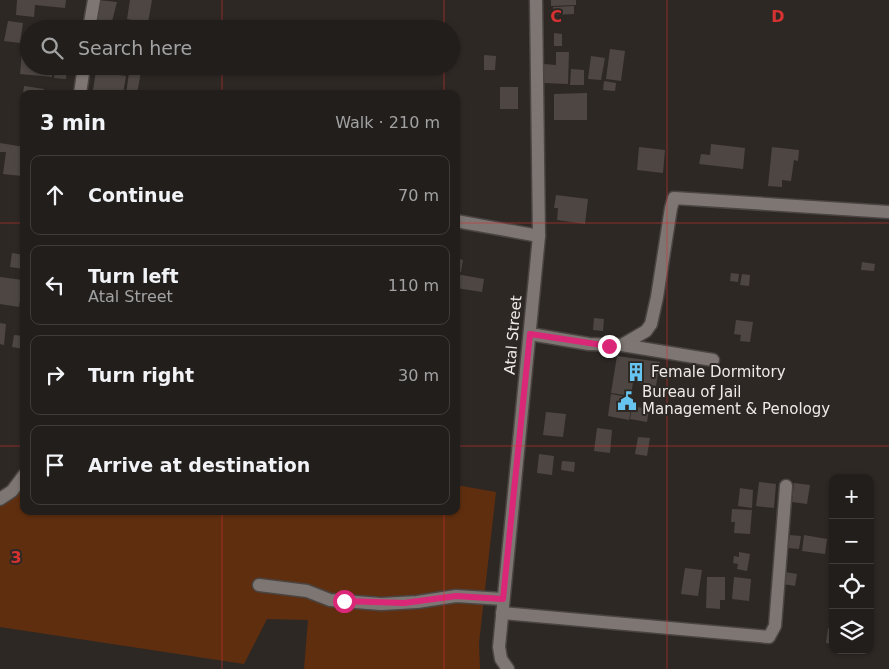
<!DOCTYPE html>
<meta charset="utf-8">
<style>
body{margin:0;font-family:"DejaVu Sans",sans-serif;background:#2a2725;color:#f1f3f6}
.controls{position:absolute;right:15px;bottom:15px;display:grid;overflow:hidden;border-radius:10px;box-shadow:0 1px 4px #0004}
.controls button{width:45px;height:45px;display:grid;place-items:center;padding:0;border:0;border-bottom:1px solid #3f3c3b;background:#221e1c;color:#f1f3f6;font:25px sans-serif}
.stop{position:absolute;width:15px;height:15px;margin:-11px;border:4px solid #db2777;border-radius:50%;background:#fff}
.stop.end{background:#db2777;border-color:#fff;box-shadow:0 1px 5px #0008}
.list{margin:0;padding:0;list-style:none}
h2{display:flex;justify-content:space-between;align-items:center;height:65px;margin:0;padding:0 20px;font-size:21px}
h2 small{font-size:16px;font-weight:400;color:#a2a2a3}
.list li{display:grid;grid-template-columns:32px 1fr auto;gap:15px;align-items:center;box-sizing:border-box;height:80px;margin:0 10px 10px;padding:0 10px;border:1px solid #3f3c3b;border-radius:10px}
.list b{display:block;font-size:19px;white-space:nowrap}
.list p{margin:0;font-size:16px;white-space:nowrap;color:#a2a2a3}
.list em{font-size:16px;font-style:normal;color:#a2a2a3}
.icon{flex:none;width:28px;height:28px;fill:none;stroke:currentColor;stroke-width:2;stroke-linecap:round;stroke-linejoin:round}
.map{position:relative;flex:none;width:889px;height:669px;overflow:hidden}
.search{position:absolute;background:#221e1c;box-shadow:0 1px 4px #0004;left:20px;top:20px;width:440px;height:55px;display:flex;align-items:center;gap:12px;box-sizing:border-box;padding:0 18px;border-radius:28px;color:#a2a2a3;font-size:19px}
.panel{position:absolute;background:#221e1c;box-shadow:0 1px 4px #0004;left:20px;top:90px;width:440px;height:425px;border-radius:10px}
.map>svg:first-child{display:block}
</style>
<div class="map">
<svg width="889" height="669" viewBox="0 0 889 669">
<rect width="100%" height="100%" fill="#2e2825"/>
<path fill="#5f2e0f" d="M456,485L496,492L479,643L480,669H304L308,620L267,619L244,664L0,627V505L24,488V511H456Z"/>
<g fill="#4d4643">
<path d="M17,0H66L65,8L35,5L34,17L16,15Z"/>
<path d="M98,0L117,2L110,29H93Z"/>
<path d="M130,0H152L148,23L127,19Z"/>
<path d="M551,0H576V5L551,6Z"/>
<path d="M574,6V14L554,15L553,7Z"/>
<path d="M8,21L23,23L20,43L4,41Z"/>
<path d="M36,24L61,28V29H35Z"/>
<path d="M554,33L562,34V46H554Z"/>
<path d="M610,49L625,51L621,81L606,79Z"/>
<path d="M22,52L29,53V66H53L52,77L20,74Z"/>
<path d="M556,52H569L568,84L544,83V64L556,65Z"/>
<path d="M484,55L496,56L495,70H484Z"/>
<path d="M591,56L605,58L601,80L588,79Z"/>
<path d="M130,66H142L137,94H126Z"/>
<path d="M55,69L67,71L66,79L54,78Z"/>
<path d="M571,69L584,70V85H570Z"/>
<path d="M96,71L126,76L123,94L93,90Z"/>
<path d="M604,81L616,83L615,91L603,90Z"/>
<path d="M24,86L44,89V94H23Z"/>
<rect x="500" y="87" width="18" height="22"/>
<path d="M587,93V120H554V94Z"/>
<path d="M0,143L24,147L22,176L3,174L6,152H0Z"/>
<path d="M711,144L745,148L743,169L699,164L701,154L710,155Z"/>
<path d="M639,147L665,150L663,173L637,170Z"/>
<path d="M772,147L799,150L798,161L794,160L791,181L782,180V187L768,186Z"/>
<path d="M556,195L588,199L585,224L557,220L558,208H554Z"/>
<path d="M12,253L24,255V269L10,267Z"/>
<path d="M456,258L463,260L461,272L456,271Z"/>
<path d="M862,262L875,264L874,271L861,270Z"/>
<path d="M731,273L739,274L738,282L730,281Z"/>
<path d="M456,274L484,279L482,292L456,288Z"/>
<path d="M742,274L750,275L749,286L740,285Z"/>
<path d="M0,277L23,280L19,307L0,304Z"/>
<path d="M594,318L604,319L603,331L593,330Z"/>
<path d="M736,320L753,322L750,342L740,341L741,335L734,334Z"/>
<path d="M0,323L6,324L4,345L0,344Z"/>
<path d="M14,335L24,336V349L12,347Z"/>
<path d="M617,356L660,362L656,386L633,382L631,396L611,393Z"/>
<path d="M611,394L633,398L629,420L608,416Z"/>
<path d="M632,406L649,409L647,422L630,419Z"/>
<path d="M546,412L566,414L563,437L543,435Z"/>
<path d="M597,428L612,430L610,453L594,451Z"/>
<path d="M638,437L650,438L647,456L635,454Z"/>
<path d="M539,454L554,456L552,475L537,473Z"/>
<path d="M562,461L575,462L574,472L561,470Z"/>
<path d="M759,482L776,484L774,508L756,506Z"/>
<path d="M794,483L810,485L807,504L792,502Z"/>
<path d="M740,488L753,490L752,508L738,506Z"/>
<path d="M732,509L752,510L750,534L734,533L735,522H731Z"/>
<path d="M790,535L801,536L799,549L788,548Z"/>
<path d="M804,535L827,539L825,554L802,551Z"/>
<path d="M739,552L750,554L747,571L737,569L738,564L733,563L734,556L739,557Z"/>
<path d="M685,568L702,570L698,596L681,594Z"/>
<path d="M785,572L797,574L795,586L783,584Z"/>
<path d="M707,577H725V600H720V609L706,608Z"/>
<path d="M734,577L751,579L749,601L732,599Z"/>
<path d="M828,628H833V650L830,649L831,644L826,643Z"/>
</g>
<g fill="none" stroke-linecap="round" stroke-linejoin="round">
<g stroke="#4a4542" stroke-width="15">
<g id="minor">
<path d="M89,29L94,0"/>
<path d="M80,94L84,66"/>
<path d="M456,221L539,236"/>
<path d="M530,334L589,344L622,345L646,331L651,324L657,297L671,208L674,198L889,212"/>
<path d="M622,345L713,360"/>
<path d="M0,499L12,491L24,475"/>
<path d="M259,585L307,591L330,600L381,604L417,602L456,596L503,599"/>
<path d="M502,613L769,637L775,626L786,486"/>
<path d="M508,669L501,659L499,647L539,236L536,0"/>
</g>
</g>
<use href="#minor" stroke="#7e7673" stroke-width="12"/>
</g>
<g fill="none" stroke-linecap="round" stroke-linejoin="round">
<path stroke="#db2777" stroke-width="6" d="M344,601L404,603L456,596L503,599L530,334L609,346"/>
</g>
<path fill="none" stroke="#d73232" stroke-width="1" stroke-opacity="0.55" d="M222,0V29M444,0V29M667,0V669M222,66V94M444,66V94M0,223H24M456,223H889M0,446H24M456,446H889M222,511V669M444,511V669"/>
<defs>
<g id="building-bare" transform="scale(1.5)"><path d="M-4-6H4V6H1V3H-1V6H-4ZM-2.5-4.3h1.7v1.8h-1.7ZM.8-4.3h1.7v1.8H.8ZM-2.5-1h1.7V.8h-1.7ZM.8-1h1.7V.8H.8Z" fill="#66c4ef" stroke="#2e2825" stroke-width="2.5" paint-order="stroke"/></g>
<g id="civic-bare" transform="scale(1.5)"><path d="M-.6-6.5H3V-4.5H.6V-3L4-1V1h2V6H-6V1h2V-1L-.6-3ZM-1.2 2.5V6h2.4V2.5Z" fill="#66c4ef" stroke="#2e2825" stroke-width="2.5" paint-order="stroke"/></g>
</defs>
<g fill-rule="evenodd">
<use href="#building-bare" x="636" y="372"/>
<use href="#civic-bare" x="627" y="401"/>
</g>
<g text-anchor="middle" stroke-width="4" stroke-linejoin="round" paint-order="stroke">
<g font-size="15" fill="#eeeae8" stroke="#2e2825">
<text transform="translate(513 335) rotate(-85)" y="5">Atal Street</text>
</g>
<g font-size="15" fill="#eeeae8" stroke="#2e2825" text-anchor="start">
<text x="651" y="377">Female Dormitory</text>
<text x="642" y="397">Bureau of Jail<tspan x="642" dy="17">Management &amp; Penology</tspan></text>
</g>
</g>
<g font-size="16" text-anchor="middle" font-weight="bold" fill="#d73232" stroke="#2e2825" stroke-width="4" stroke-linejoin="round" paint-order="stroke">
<text x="556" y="22">C</text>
<text x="778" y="22">D</text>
<text x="16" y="563">3</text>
</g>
</svg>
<div class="controls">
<button>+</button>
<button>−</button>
<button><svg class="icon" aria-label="locate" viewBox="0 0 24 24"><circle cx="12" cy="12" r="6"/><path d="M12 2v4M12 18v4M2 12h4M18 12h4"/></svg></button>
<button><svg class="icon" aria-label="layers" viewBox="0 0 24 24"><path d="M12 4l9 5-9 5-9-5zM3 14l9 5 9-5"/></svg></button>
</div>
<div class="stop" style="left:344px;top:601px"></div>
<div class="stop end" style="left:609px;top:346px"></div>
<div class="search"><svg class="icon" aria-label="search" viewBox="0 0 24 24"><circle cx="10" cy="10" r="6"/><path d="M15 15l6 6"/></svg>Search here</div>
<section class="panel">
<h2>3 min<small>Walk · 210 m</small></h2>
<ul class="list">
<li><svg class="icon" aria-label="ahead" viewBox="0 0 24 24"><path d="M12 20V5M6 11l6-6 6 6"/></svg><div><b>Continue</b></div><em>70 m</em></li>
<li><svg class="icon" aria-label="left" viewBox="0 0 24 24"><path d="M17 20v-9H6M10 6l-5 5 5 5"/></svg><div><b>Turn left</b><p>Atal Street</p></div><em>110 m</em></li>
<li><svg class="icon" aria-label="right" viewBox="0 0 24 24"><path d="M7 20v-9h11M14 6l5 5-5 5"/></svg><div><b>Turn right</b></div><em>30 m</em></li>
<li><svg class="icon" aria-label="arrive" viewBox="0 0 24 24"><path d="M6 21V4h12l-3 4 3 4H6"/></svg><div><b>Arrive at destination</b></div></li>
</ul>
</section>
</div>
